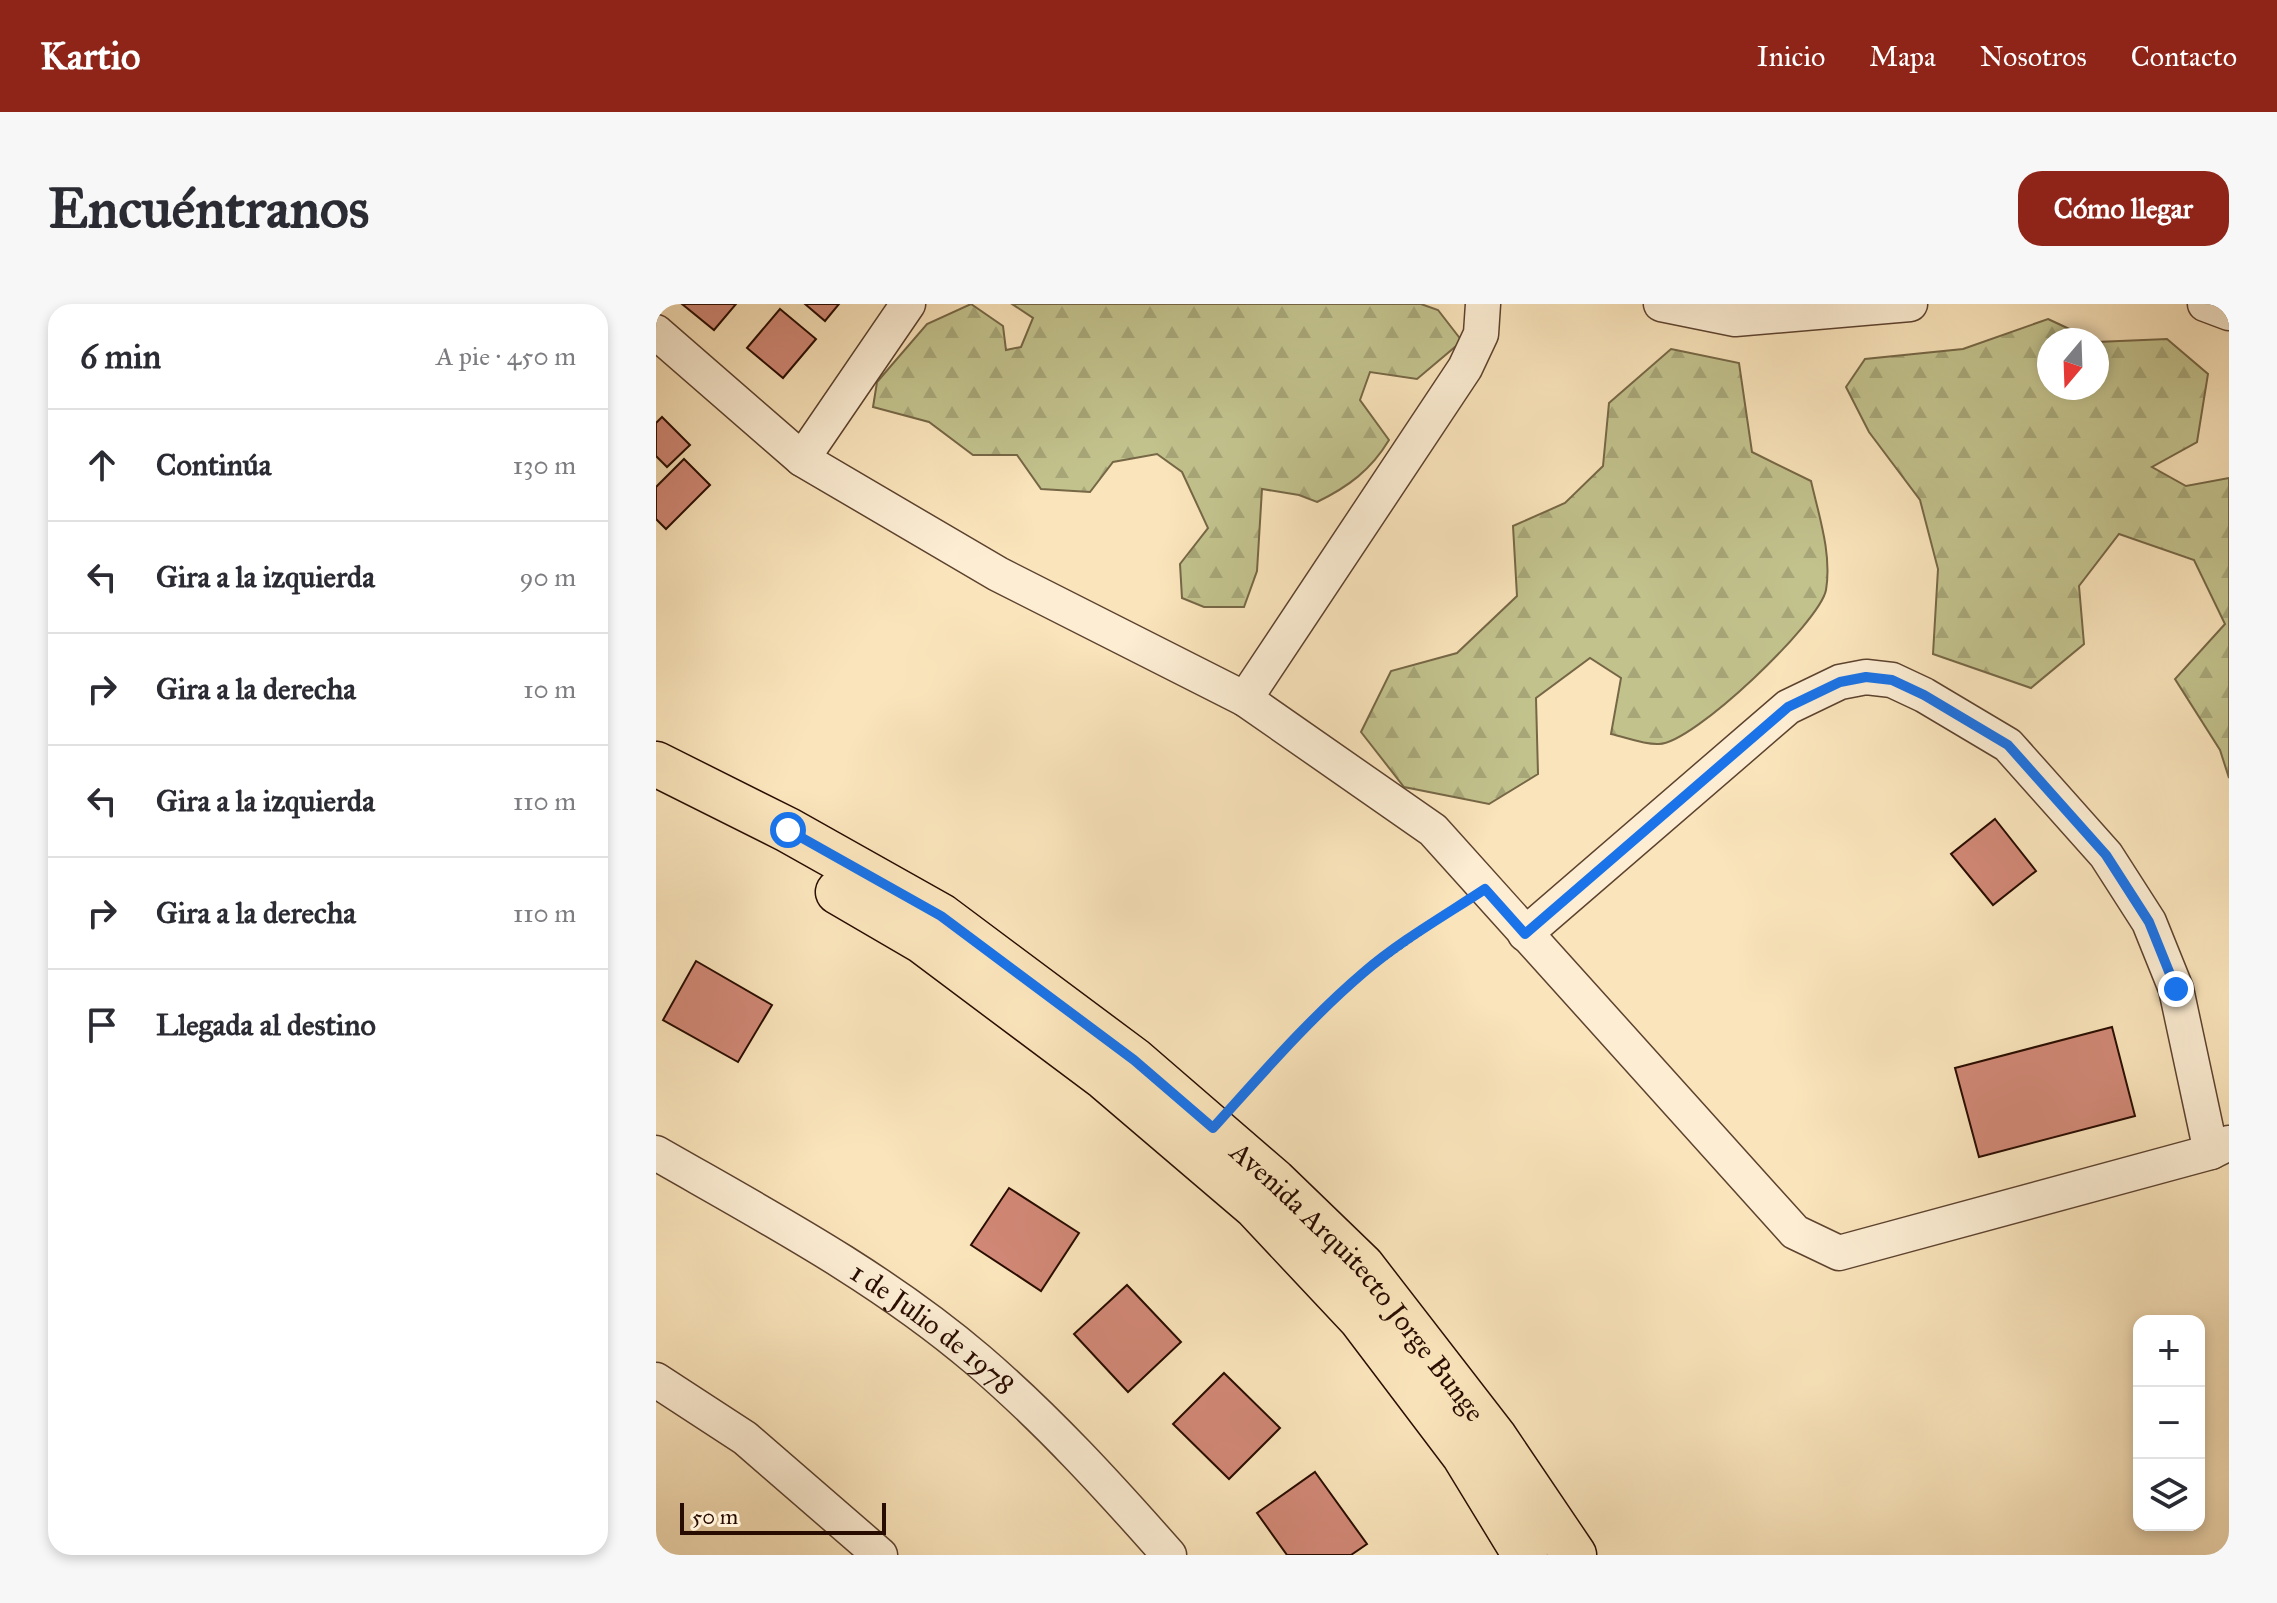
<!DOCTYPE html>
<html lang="es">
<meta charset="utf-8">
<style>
body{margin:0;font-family:"IM FELL Great Primer",serif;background:#f7f7f7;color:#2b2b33}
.controls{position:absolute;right:24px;bottom:24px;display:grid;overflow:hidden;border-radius:16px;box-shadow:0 4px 12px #0003}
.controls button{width:72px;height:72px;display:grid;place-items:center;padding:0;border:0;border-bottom:2px solid #e1e1e2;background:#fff;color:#2b2b33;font:40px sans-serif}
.compass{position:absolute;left:1381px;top:24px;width:72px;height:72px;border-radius:50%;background:#fff;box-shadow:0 4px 12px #0003;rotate:199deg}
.scale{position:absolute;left:24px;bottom:20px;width:206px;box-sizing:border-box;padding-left:8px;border:4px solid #290c00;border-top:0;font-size:22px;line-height:28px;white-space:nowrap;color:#290c00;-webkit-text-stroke:6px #fcedd3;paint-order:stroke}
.stop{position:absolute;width:24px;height:24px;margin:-18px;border:6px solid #1a73e8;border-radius:50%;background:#fff}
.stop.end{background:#1a73e8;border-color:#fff;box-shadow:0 2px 8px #0008}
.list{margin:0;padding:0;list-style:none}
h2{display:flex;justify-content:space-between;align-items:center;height:104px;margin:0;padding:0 32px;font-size:34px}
h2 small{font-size:26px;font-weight:400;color:#7c7c81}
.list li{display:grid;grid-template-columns:52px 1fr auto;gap:24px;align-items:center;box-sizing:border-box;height:112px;padding:0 32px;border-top:2px solid #e1e1e2}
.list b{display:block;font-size:30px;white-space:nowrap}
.list em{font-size:26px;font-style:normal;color:#7c7c81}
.icon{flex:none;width:44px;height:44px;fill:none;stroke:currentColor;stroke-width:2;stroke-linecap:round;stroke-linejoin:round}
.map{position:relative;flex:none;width:1573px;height:1251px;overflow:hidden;border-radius:24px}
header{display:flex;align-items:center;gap:48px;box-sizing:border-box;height:112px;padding:0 40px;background:#8f2418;color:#fff}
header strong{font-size:38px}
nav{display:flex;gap:44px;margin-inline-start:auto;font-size:28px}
.intro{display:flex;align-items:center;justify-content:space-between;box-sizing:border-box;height:192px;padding:0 48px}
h1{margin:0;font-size:56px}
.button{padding:20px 36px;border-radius:24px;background:#8f2418;color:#fff;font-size:28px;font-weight:700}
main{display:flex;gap:48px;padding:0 48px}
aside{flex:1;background:#fff;border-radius:24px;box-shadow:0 4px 12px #0003}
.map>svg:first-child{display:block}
</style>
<header>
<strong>Kartio</strong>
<nav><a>Inicio</a><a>Mapa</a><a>Nosotros</a><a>Contacto</a></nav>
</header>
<div class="intro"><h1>Encuéntranos</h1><a class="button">Cómo llegar</a></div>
<main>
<aside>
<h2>6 min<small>A pie · 450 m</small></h2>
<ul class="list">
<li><svg class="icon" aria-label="ahead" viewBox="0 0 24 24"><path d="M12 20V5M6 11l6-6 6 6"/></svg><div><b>Continúa</b></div><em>130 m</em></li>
<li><svg class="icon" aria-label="left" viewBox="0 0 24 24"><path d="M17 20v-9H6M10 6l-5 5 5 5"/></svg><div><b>Gira a la izquierda</b></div><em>90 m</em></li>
<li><svg class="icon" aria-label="right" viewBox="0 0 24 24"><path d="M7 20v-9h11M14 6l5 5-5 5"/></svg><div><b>Gira a la derecha</b></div><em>10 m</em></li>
<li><svg class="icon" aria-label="left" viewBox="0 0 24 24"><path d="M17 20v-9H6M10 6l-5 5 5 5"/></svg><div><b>Gira a la izquierda</b></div><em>110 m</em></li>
<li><svg class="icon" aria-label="right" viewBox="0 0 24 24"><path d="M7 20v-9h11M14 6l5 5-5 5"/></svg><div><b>Gira a la derecha</b></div><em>110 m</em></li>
<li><svg class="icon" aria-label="arrive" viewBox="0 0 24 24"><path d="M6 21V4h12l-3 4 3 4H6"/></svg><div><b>Llegada al destino</b></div></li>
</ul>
</aside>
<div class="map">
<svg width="1573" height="1251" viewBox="0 0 1573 1251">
<defs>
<pattern id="forest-firs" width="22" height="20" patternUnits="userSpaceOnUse" patternTransform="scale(2)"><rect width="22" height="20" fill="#c2c28d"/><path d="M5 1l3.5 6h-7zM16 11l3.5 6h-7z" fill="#a7a678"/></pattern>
</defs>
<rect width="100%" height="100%" fill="#fae4bb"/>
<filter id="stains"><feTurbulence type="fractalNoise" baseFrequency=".0025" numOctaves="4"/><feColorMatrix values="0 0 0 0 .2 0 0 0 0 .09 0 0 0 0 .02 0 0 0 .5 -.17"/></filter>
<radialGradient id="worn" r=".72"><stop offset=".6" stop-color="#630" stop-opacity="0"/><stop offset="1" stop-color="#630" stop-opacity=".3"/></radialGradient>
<g fill="url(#forest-firs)" stroke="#766746" stroke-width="2">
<path d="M315,0L347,22L350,46L365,43L377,14L356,0H765L782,6L806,37L761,75L714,68L704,96L733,136C715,166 692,183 661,198L643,191L606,185L601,267L588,303H548L526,294L524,260L552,224L526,168L501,150L457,158L434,188L385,185L361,151H317L273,118L217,103L221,78L271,20Z"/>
<path d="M1392,15L1437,36H1393V84H1441V38L1511,35L1552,70L1541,138L1496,163L1530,182L1573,174V474L1564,446L1519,375L1569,320L1538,256L1463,230L1423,282L1428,340L1375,384L1277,350L1282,265L1264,196L1213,128L1190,83L1209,55L1307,45Z"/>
<path d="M1015,45L1083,59L1096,148L1155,177C1163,212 1176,250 1170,286C1164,318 1037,440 1003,440C988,441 969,433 955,430L965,374L934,354L880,394L882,470L833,500L748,483L705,428L735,367L801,349L861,292L857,222L909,199L947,162L953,99Z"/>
</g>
<g fill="#d18876" stroke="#290c00" stroke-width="2">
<path d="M26,0H80L58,26Z"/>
<path d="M149,0H183L169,17Z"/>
<path d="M124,5L160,35L127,74L91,44Z"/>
<path d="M6,113L34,141L11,163L0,152V119Z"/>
<path d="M28,155L54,181L10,225L0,215V183Z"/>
<path d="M1339,515L1380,567L1337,601L1295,550Z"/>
<path d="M40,657L116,701L82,758L7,716Z"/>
<path d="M1456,723L1479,812L1323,853L1299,764Z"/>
<path d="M353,884L423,929L385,987L315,941Z"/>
<path d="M471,981L525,1038L472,1088L418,1030Z"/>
<path d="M568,1069L624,1124L573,1175L517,1120Z"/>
<path d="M659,1168L711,1240L695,1251H631L601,1209Z"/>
</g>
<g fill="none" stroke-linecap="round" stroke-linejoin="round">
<g stroke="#5d422f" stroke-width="37">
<g id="street">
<path d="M1005,0L1079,15L1254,0"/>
<path d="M1549,0L1573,9"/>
<path d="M0,28L146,155L342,270L589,395L777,526L1139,928L1183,949L1555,848L1573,839"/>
<path d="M146,155L252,0"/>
<path d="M589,395L809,64L825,30L827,0"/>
<path d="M869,630L1132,403L1184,378L1210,373L1236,376L1268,391L1352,441L1450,551L1493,618L1520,685L1555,848"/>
<path id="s1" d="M0,849C110,912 225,973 322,1056C391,1115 453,1183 513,1251"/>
<path d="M0,1076L89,1134L224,1251"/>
</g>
</g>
<g stroke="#290c00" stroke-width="47">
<g id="primary">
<path id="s2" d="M0,460L132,526L285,612L478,756L618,877L706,962L839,1134L918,1251"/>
<path d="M182,588L266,637L449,774L599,902L705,1015L808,1151L869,1251"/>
</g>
</g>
<path stroke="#290c00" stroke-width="5" stroke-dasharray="2 4" stroke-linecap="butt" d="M579,800L643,729L709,668L804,601"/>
<use href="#street" stroke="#fcedd3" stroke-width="34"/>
<use href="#primary" stroke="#fae4bb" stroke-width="44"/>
</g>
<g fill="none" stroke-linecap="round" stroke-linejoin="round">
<path stroke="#1a73e8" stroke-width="10" d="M132,526L285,612L478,756L557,824C605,771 652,716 707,669C744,637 788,612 829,585L869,630L1132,403L1184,378L1210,373L1236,376L1268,391L1352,441L1450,551L1493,618L1520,685"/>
</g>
<g text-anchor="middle" stroke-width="6" stroke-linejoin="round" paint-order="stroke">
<g font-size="28" fill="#290c00" stroke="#fcedd3">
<text dy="10" stroke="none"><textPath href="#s2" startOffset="880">Avenida Arquitecto Jorge Bunge</textPath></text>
<text dy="10" stroke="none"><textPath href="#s1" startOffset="328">1 de Julio de 1978</textPath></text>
</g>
</g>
<rect width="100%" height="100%" filter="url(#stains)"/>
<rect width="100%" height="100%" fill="url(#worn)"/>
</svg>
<div class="controls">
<button>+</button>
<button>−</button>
<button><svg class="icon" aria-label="layers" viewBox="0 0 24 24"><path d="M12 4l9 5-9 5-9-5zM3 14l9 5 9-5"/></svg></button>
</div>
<svg class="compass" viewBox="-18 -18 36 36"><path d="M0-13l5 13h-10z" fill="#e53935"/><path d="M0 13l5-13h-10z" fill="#7c7c81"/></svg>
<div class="scale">50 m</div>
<div class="stop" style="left:132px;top:526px"></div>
<div class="stop end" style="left:1520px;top:685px"></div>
</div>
</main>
